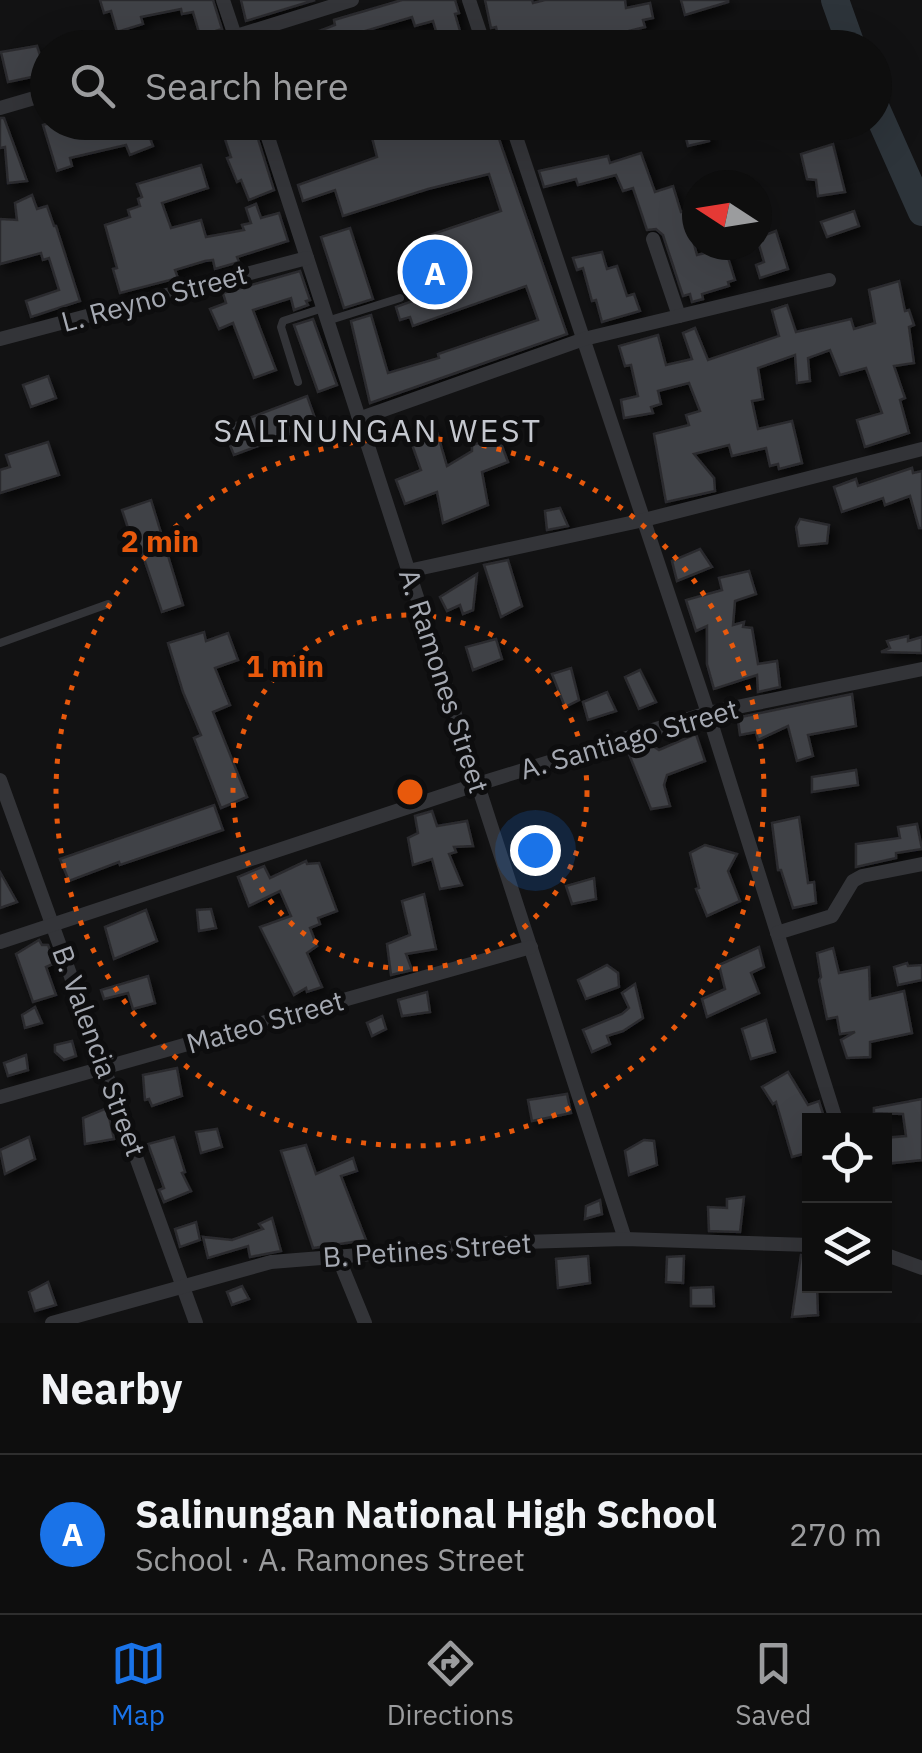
<!DOCTYPE html>
<meta charset="utf-8">
<style>
body{margin:0;font-family:"IBM Plex Sans",sans-serif;background:#171717;color:#f1f3f6}
.controls{position:absolute;right:30px;bottom:30px;display:grid;overflow:hidden;border-radius:0px;box-shadow:0 10px 40px #0002}
.controls button{width:90px;height:90px;display:grid;place-items:center;padding:0;border:0;border-bottom:2px solid #2e2e2e;background:#0e0e0e;color:#f1f3f6;font:50px sans-serif}
.compass{position:absolute;left:682px;top:170px;width:90px;height:90px;border-radius:50%;background:#0e0e0e;box-shadow:0 10px 40px #0002;rotate:282deg}
.you{position:absolute;left:535px;top:850px;width:35px;height:35px;margin:-25px;border:8px solid #fff;border-radius:50%;background:#1a73e8;box-shadow:0 0 0 15px #1a73e833}
.badge{display:grid;place-items:center;width:65px;height:65px;border-radius:50%;background:#1a73e8;color:#fff;font-size:32px;font-weight:700}
.pin{position:absolute;translate:-50% -50%;border:5px solid #fff;box-shadow:0 2px 10px #0006}
.list{margin:0;padding:0;list-style:none}
h2{display:flex;justify-content:space-between;align-items:center;height:130px;margin:0;padding:0 40px;font-size:42px}
h2 small{font-size:32px;font-weight:400;color:#9b9c9e}
.list li{display:grid;grid-template-columns:65px 1fr auto;gap:30px;align-items:center;box-sizing:border-box;height:160px;padding:0 40px;border-top:2px solid #2e2e2e}
.list b{display:block;font-size:38px;white-space:nowrap}
.list p{margin:0;font-size:32px;white-space:nowrap;color:#9b9c9e}
.list em{font-size:32px;font-style:normal;color:#9b9c9e}
.icon{flex:none;width:55px;height:55px;fill:none;stroke:currentColor;stroke-width:2;stroke-linecap:round;stroke-linejoin:round}
.map{position:relative;flex:none;width:922px;height:1323px;overflow:hidden}
.search{position:absolute;background:#0e0e0e;box-shadow:0 10px 40px #0002;left:30px;right:30px;top:30px;height:110px;display:flex;align-items:center;gap:25px;box-sizing:border-box;padding:0 35px;border-radius:55px;color:#9b9c9e;font-size:38px}
.sheet{height:290px;background:#0e0e0e}
nav{display:flex;justify-content:space-around;align-items:center;box-sizing:border-box;height:140px;border-top:2px solid #2e2e2e;background:#0e0e0e;font-size:28px;color:#9b9c9e}
nav a{display:grid;justify-items:center;gap:5px}
nav .on{color:#1a73e8}
.map>svg:first-child{display:block}
</style>
<div class="map">
<svg width="922" height="1323" viewBox="0 0 922 1323">
<defs>
<filter id="shadow"><feDropShadow dx="5.5" dy="5.5" stdDeviation="5" flood-color="#0009"/></filter>
</defs>
<rect width="100%" height="100%" fill="#121213"/>
<g fill="none" stroke-linecap="round" stroke-linejoin="round">
<g stroke="#2d343a" stroke-width="28">
<path d="M835,0L852,48"/>
<path d="M874,104L922,212"/>
</g>
</g>
<g fill="#414246" stroke="#2c2c2f" stroke-width="2.5" filter="url(#shadow)">
<path d="M100,0H213L222,29L200,36L193,12L182,14L181,9L141,17L143,24L117,32L111,11L104,13Z"/>
<path d="M241,0H315L246,21Z"/>
<path d="M402,0H455L459,13L455,14L465,48H441L433,21L415,26L412,17L328,42L330,48H275L335,25L334,20Z"/>
<path d="M485,0H532L533,3L545,0H625L626,8L650,3L653,18L643,20L645,27L560,48H501L496,27L491,28Z"/>
<path d="M681,0H728V2L685,15Z"/>
<path d="M37,46L46,74L8,82L1,52Z"/>
<path d="M0,118H4L27,181L8,183L5,147L0,148Z"/>
<path d="M52,122H144L153,146L130,155L126,145L70,158L72,166L57,171L43,125Z"/>
<path d="M368,122H501L504,134L498,136L567,334L370,403L351,321L371,315L388,373L439,358L438,354L538,320L526,286L413,326L410,317L400,320L396,307L448,288L430,235L501,211L489,174L428,189L343,216L335,190L303,201L298,185L377,157Z"/>
<path d="M253,123L274,190L249,200L241,180L237,182L227,158L231,157L223,133Z"/>
<path d="M705,124L709,141L688,146L684,130Z"/>
<path d="M833,144L845,192L818,196L816,180L807,179L801,154Z"/>
<path d="M641,153L655,192L673,186L681,212L685,211L697,255L725,248L735,280L728,282L729,286L702,294L703,299L692,302L690,294L683,296L663,235L656,229L647,230L633,188L623,191L616,175L578,185L576,179L544,187L539,171L608,156L610,163Z"/>
<path d="M201,165L208,188L162,203L171,228L201,220L206,237L244,230L242,225L251,223L246,208L256,204L261,218L279,213L288,241L237,257L239,262L215,269L213,260L205,261L175,270L178,278L120,293L113,269L117,268L105,225L130,217L128,210L140,206L138,199L142,197L137,184Z"/>
<path d="M32,195L37,209L47,206L54,226H56L80,301L31,317L26,301L59,290L49,258L43,260L41,253L0,264V219L17,220L15,203Z"/>
<path d="M854,211L859,226L827,237L821,222Z"/>
<path d="M350,228L373,299L344,308L321,237Z"/>
<path d="M776,231L788,269L760,278L756,265L764,262L757,238Z"/>
<path d="M602,252L607,269L617,266L627,296L634,294L640,311L602,322L596,300L592,301L583,268L577,270L573,258Z"/>
<path d="M300,271L310,300L306,301L308,305L294,310L291,298L253,310L276,370L254,378L233,323L219,329L210,309L226,303L223,293Z"/>
<path d="M899,281L905,311L909,310L914,325L909,327L914,363L894,366L905,398L900,400L909,433L865,447L857,420L882,413L866,368L840,375L830,350L808,358L810,381L797,383L795,355L758,368L763,399L752,401L758,429L792,421L802,463L779,469L778,464L770,466L766,448L732,456L729,445L694,454L714,478L715,491L666,502L654,434L689,425L686,415L700,411L689,383L658,391L661,404L651,407L653,413L624,418L621,400L638,396L631,365L625,366L619,346L658,335L666,365L692,359L683,333L695,328L708,360L779,336L772,310L787,305L796,332L851,319L854,329L875,323L869,290Z"/>
<path d="M313,319L337,385L318,392L294,325Z"/>
<path d="M48,376L56,398L31,407L23,385Z"/>
<path d="M307,396L317,424L234,455L223,428Z"/>
<path d="M434,422L447,466L472,451V445L499,438L508,462L482,472L488,505L443,523L437,492L405,504L396,480L421,470L408,433Z"/>
<path d="M48,442L59,475L0,493V470L10,467L6,455Z"/>
<path d="M912,468L913,473L922,471V528H919L910,496L885,505L883,498L842,512L834,487L856,479L858,486Z"/>
<path d="M151,500L183,605L162,612L139,544L134,546L122,510Z"/>
<path d="M560,508L568,526L547,530L545,511Z"/>
<path d="M800,519L829,525L827,543L799,546L796,527Z"/>
<path d="M700,549L712,567L677,581L672,561Z"/>
<path d="M508,560L522,606L501,617L484,565Z"/>
<path d="M749,571L756,594L735,601L733,625L744,622L743,627L752,628L758,664L777,661L780,687L758,692L757,675L714,689L707,664V626L696,631L686,600L722,590L719,578Z"/>
<path d="M477,574L473,610L463,614L460,605L447,611L440,597Z"/>
<path d="M204,632L206,641L228,633L238,660L215,668L230,705L213,712L247,797L221,808L194,738L201,735L183,692L168,643Z"/>
<path d="M908,636V641L922,637V653L881,652L890,648L887,641Z"/>
<path d="M496,639L502,659L473,670L466,647Z"/>
<path d="M571,668L579,700L565,707L552,674Z"/>
<path d="M640,670L656,702L639,709L625,677Z"/>
<path d="M607,692L616,711L588,720L583,702Z"/>
<path d="M852,694L856,726L808,735L813,756L797,761L788,726L758,740L756,732L740,735L738,720L741,717Z"/>
<path d="M696,734L705,761L667,775L664,785L670,806L651,809L629,754L650,744L659,750Z"/>
<path d="M856,770L858,785L812,792V777Z"/>
<path d="M214,805L223,830L120,865L119,862L69,881L60,859Z"/>
<path d="M432,811L437,826L467,821L473,846L454,847L456,852L449,854L462,885L440,889L432,859L413,865L408,838L418,833L415,816Z"/>
<path d="M799,817L808,883L814,882L816,903L793,908L781,870H778L772,823Z"/>
<path d="M917,824L922,849L896,853V858L856,867V844L900,838L898,827Z"/>
<path d="M705,845L737,854L728,871L740,901L707,916L696,889L699,888L690,853Z"/>
<path d="M306,861L307,864L319,863L337,911L318,918L320,924L310,928L317,946L307,953L322,987L307,992L306,988L294,995L260,927L291,916L280,891L249,906L238,877L264,866L270,878Z"/>
<path d="M0,872L17,902L0,908Z"/>
<path d="M594,878L596,899L572,904L566,886Z"/>
<path d="M424,894L436,949L406,954L412,970L391,975L387,944L410,935L402,901Z"/>
<path d="M211,909L216,928L199,931L197,910Z"/>
<path d="M146,910L157,941L114,959L105,927Z"/>
<path d="M39,940L42,945H48L55,963L46,967L56,995L33,1002L16,954Z"/>
<path d="M759,947L764,967L751,973L759,993L707,1017L702,999L725,989L719,965Z"/>
<path d="M833,948L839,973L869,967L870,999L904,991L912,1033L870,1042V1057L847,1058L841,1040L855,1032L840,1034L837,1017L827,1019L819,980L821,977L817,953Z"/>
<path d="M907,963L908,966L922,965V980L898,985L894,967Z"/>
<path d="M607,965L618,973L619,987L586,999L578,980Z"/>
<path d="M148,976L155,1003L133,1009L128,993L104,999L101,990Z"/>
<path d="M635,984L643,1018L623,1031L607,1036L610,1044L592,1052L583,1030L622,1014L629,1008L622,993Z"/>
<path d="M427,992L430,1012L402,1016L398,1000Z"/>
<path d="M35,1007L42,1023L25,1028L22,1015Z"/>
<path d="M382,1016L386,1029L372,1036L367,1023Z"/>
<path d="M766,1020L775,1052L751,1059L742,1029Z"/>
<path d="M72,1041L76,1056L64,1060L55,1052V1045Z"/>
<path d="M26,1055L28,1070L8,1076L4,1063Z"/>
<path d="M177,1068L182,1096L152,1106L149,1099L145,1100L143,1075Z"/>
<path d="M788,1072L808,1105L819,1101L825,1120H810V1152L792,1157L776,1102L773,1104L762,1087Z"/>
<path d="M567,1094L571,1113L532,1121L528,1100Z"/>
<path d="M922,1099V1160L884,1164V1138L906,1136L903,1114L874,1113V1108Z"/>
<path d="M107,1108L114,1139L85,1144L83,1118Z"/>
<path d="M217,1129L222,1147L201,1153L196,1132Z"/>
<path d="M29,1137L35,1159L5,1174L0,1150Z"/>
<path d="M174,1137L185,1172L182,1173L191,1191L164,1202L159,1190L164,1188L148,1144Z"/>
<path d="M644,1140L654,1141L657,1165L629,1175L625,1151Z"/>
<path d="M306,1145L316,1174L353,1158L357,1171L341,1176L366,1240L313,1248L281,1151Z"/>
<path d="M744,1197L740,1232L709,1231L708,1207L727,1208V1199Z"/>
<path d="M600,1200L602,1214L585,1219L586,1206Z"/>
<path d="M272,1218L281,1251L250,1257L248,1246L208,1258L203,1237L232,1240L263,1229L259,1224Z"/>
<path d="M196,1222L200,1240L180,1247L175,1229Z"/>
<path d="M801,1255L810,1256V1286H817L818,1315L792,1317Z"/>
<path d="M588,1256L590,1283L558,1288L556,1259Z"/>
<path d="M684,1256L683,1283L666,1282L667,1257Z"/>
<path d="M48,1282L56,1305L35,1311L29,1292Z"/>
<path d="M242,1286L249,1299L232,1305L227,1292Z"/>
<path d="M713,1287L714,1306H691V1288Z"/>
</g>
<g fill="none" stroke-linecap="round" stroke-linejoin="round">
<g stroke="#333438" stroke-width="8">
<path d="M267,133L300,122"/>
<path d="M327,321L400,298"/>
<path d="M298,382L281,327L283,321L323,308"/>
<path d="M0,643L108,604"/>
</g>
<g stroke="#333438" stroke-width="14">
<path d="M223,0L239,48"/>
<path d="M469,0L485,48"/>
<path d="M198,48L352,0"/>
<path d="M0,108L48,94"/>
<path d="M263,122L625,1239"/>
<path d="M511,122L708,713L836,1120"/>
<path d="M653,239L679,316"/>
<path d="M0,339L307,258"/>
<path d="M358,419L584,339L829,280"/>
<path d="M408,571L644,520L922,449"/>
<path d="M0,780L196,1323"/>
<path d="M777,933L832,916L853,881L862,876L922,864"/>
<path d="M0,942L478,784L708,713L922,669"/>
<path d="M0,1097L531,947"/>
<path d="M884,1254L922,1268"/>
<path d="M338,1257L365,1323"/>
<path d="M52,1323L271,1262L522,1242L625,1239L810,1245"/>
</g>
</g>
<g fill="none" stroke="#e8590c" stroke-width="5" stroke-dasharray="5 10">
<circle cx="410" cy="792" r="177"/>
<circle cx="410" cy="792" r="354"/>
</g>
<g text-anchor="middle" stroke-width="10" stroke-linejoin="round" paint-order="stroke">
<g font-size="28" fill="#a5a9b2" stroke="#0d0d0e">
<text transform="translate(154 298) rotate(-15)" y="10">L. Reyno Street</text>
<text transform="translate(444 681) rotate(72)" y="10">A. Ramones Street</text>
<text transform="translate(629 739) rotate(-16)" y="10">A. Santiago Street</text>
<text transform="translate(265 1022) rotate(-16)" y="10">Mateo Street</text>
<text transform="translate(99 1051) rotate(70)" y="10">B. Valencia Street</text>
<text transform="translate(427 1250) rotate(-4)" y="10">B. Petines Street</text>
</g>
<g font-size="32" letter-spacing="2.5" fill="#c5c8cf" stroke="#0d0d0e">
<text x="378" y="442">SALINUNGAN WEST</text>
</g>
</g>
<circle cx="410" cy="792" r="15" fill="#e8590c" stroke="#0d0d0e" stroke-width="5"/>
<g font-size="30" text-anchor="middle" font-weight="bold" fill="#e8590c" stroke="#0d0d0e" stroke-width="10" stroke-linejoin="round" paint-order="stroke">
<text x="160" y="552">2 min</text>
<text x="285" y="677">1 min</text>
</g>
</svg>
<div class="controls">
<button><svg class="icon" aria-label="locate" viewBox="0 0 24 24"><circle cx="12" cy="12" r="6"/><path d="M12 2v4M12 18v4M2 12h4M18 12h4"/></svg></button>
<button><svg class="icon" aria-label="layers" viewBox="0 0 24 24"><path d="M12 4l9 5-9 5-9-5zM3 14l9 5 9-5"/></svg></button>
</div>
<svg class="compass" viewBox="-18 -18 36 36"><path d="M0-13l5 13h-10z" fill="#e53935"/><path d="M0 13l5-13h-10z" fill="#9b9c9e"/></svg>
<div class="you"></div>
<div class="pin badge" style="left:435px;top:272px">A</div>
<div class="search"><svg class="icon" aria-label="search" viewBox="0 0 24 24"><circle cx="10" cy="10" r="6"/><path d="M15 15l6 6"/></svg>Search here</div>
</div>
<section class="sheet">
<h2>Nearby<small></small></h2>
<ul class="list">
<li><span class="badge">A</span><div><b>Salinungan National High School</b><p>School · A. Ramones Street</p></div><em>270 m</em></li>
</ul>
</section>
<nav>
<a class="on"><svg class="icon" aria-label="map" viewBox="0 0 24 24"><path d="M3 6l6-2 6 2 6-2v14l-6 2-6-2-6 2zM9 4v14M15 6v14"/></svg>Map</a>
<a><svg class="icon" aria-label="directions" viewBox="0 0 24 24"><path d="M12 3l9 9-9 9-9-9zM9 14v-3h6M13 9l2 2-2 2"/></svg>Directions</a>
<a><svg class="icon" aria-label="saved" viewBox="0 0 24 24"><path d="M7 4h10v16l-5-4-5 4z"/></svg>Saved</a>
</nav>
